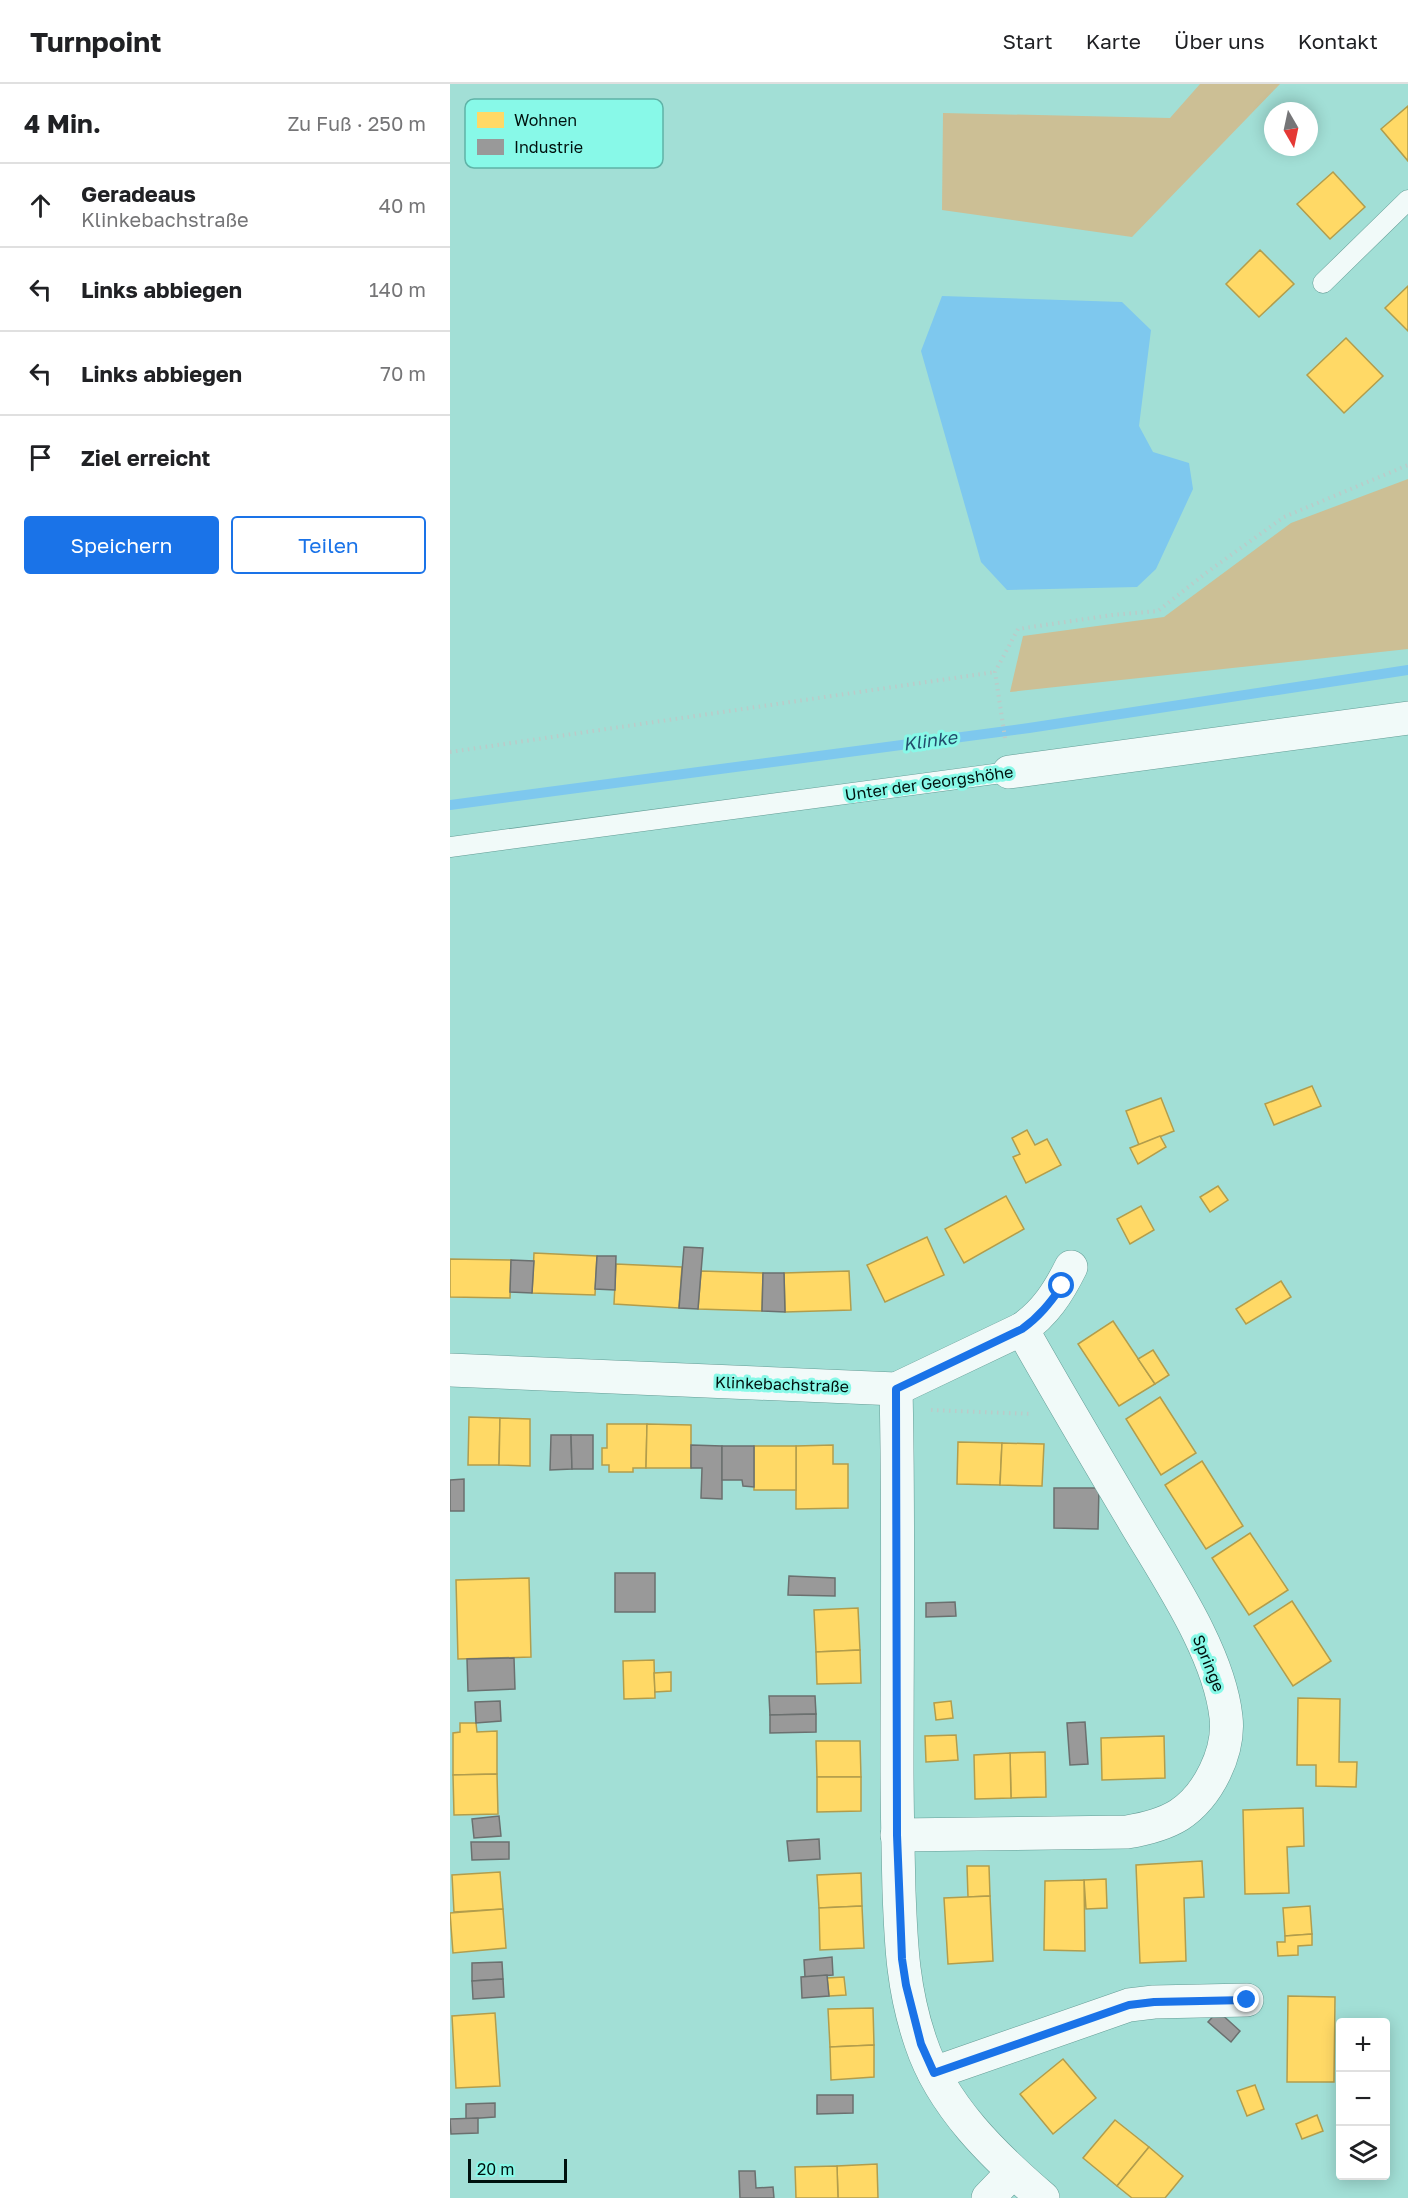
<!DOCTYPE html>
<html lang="de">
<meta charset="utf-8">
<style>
body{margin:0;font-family:"Golos Text",sans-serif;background:#f2f2f2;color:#202124}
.controls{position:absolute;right:18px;bottom:18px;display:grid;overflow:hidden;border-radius:6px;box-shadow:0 3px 15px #0003}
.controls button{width:54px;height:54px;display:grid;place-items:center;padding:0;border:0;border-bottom:2px solid #e0e0e0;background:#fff;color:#202124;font:30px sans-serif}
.compass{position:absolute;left:814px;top:18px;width:54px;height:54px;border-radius:50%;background:#fff;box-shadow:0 3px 15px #0003;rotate:171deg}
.scale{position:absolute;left:18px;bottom:15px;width:99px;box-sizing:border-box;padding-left:6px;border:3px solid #00110e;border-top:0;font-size:16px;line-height:21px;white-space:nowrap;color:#00110e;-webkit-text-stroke:4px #88f9e8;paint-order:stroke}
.stop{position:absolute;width:18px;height:18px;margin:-14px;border:4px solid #1a73e8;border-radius:50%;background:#fff}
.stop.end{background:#1a73e8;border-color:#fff;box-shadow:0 2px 6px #0008}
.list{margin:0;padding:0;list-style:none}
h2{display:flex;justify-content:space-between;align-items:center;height:78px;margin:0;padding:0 24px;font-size:26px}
h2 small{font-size:20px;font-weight:400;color:#757577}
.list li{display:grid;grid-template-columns:39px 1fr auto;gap:18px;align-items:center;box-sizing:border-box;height:84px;padding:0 24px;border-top:2px solid #e0e0e0}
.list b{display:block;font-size:22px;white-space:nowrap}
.list p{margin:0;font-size:20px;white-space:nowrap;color:#757577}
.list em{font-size:20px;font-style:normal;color:#757577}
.actions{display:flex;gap:12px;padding:18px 24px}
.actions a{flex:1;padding:14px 0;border:2px solid #1a73e8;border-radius:6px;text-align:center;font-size:21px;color:#1a73e8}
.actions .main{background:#1a73e8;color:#fff}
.icon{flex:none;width:33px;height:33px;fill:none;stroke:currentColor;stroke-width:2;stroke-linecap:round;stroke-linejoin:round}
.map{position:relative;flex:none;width:958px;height:2114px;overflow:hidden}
header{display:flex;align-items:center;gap:36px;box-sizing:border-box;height:84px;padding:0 30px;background:#fff;border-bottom:2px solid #e0e0e0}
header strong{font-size:28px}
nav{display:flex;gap:33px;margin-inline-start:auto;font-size:21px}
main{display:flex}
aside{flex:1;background:#fff}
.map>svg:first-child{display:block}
</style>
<header>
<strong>Turnpoint</strong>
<nav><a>Start</a><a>Karte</a><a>Über uns</a><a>Kontakt</a></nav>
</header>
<main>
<aside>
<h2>4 Min.<small>Zu Fuß · 250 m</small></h2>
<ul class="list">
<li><svg class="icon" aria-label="ahead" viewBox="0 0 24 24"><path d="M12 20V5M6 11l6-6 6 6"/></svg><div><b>Geradeaus</b><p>Klinkebachstraße</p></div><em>40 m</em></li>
<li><svg class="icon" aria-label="left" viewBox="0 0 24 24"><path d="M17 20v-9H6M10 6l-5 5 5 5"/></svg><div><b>Links abbiegen</b></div><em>140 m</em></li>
<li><svg class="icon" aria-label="left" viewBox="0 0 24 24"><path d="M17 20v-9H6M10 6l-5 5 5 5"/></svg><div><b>Links abbiegen</b></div><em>70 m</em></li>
<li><svg class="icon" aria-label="arrive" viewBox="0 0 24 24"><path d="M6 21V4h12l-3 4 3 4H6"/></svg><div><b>Ziel erreicht</b></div></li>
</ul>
<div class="actions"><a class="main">Speichern</a><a>Teilen</a></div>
</aside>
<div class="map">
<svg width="958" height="2114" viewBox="0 0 958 2114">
<rect width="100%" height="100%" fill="#a2dfd6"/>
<g fill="#ccbf95">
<path d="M750,0H830L682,153L492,126L493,29L720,34Z"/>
<path d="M958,395V565L560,608L573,552L714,533L841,439Z"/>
</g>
<path fill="#7ec8ee" d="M492,212L672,218L701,246L689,342L703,368L739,379L743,405L706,485L687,503L557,506L531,478L471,267Z"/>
<g fill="#ffd966" stroke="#b29d4c" stroke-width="1.5">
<path d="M958,22V77L931,45Z"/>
<path d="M883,88L915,123L880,155L847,120Z"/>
<path d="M810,166L844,200L809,233L776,200Z"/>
<path d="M958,202V247L935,224Z"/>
<path d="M896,254L933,292L894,329L857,291Z"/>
<path d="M862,1002L871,1022L824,1041L815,1020Z"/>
<path d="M711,1014L724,1047L689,1061L676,1027Z"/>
<path d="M577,1046L585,1061L597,1055L611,1081L576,1099L563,1073L570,1070L562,1054Z"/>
<path d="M710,1052L716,1063L688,1080L680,1064Z"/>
<path d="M768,1102L778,1116L760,1128L750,1113Z"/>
<path d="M556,1112L574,1145L514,1179L495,1145Z"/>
<path d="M691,1122L704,1146L680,1160L667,1135Z"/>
<path d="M477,1153L494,1191L435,1218L417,1181Z"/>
<path d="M84,1169L147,1172L145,1211L82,1209Z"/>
<path d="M0,1175L61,1176L60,1214L0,1213Z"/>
<path d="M166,1180L232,1183L229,1224L164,1220Z"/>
<path d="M251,1187L313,1189L312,1227L248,1225Z"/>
<path d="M399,1187L401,1226L335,1228L334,1189Z"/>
<path d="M831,1197L841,1213L796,1240L786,1225Z"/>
<path d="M663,1237L705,1300L669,1322L628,1260Z"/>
<path d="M703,1266L719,1291L705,1300L688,1275Z"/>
<path d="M710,1313L746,1369L711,1391L676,1335Z"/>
<path d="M19,1333L50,1334L49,1381H18Z"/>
<path d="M50,1334L80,1335V1382L49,1381Z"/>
<path d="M157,1340H197L196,1384H183V1388H159V1381H152V1364H157Z"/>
<path d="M197,1340L241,1341V1384H196Z"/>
<path d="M508,1358L552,1359L550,1401L507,1400Z"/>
<path d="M552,1359L594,1360L592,1402L550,1401Z"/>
<path d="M383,1361V1380H398V1424L346,1425V1362Z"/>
<rect x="304" y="1362" width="42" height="44"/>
<path d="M752,1377L793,1442L756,1465L715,1401Z"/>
<path d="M800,1449L838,1506L799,1531L762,1474Z"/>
<path d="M79,1494L81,1573L8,1575L6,1496Z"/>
<path d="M842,1517L881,1577L843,1602L804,1542Z"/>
<path d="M408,1524L410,1566L366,1568L364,1526Z"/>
<path d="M410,1566L411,1599L367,1600L366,1568Z"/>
<path d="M204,1576L205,1614L174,1615L173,1577Z"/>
<path d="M221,1588V1607L205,1608L204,1589Z"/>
<path d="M848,1614L890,1615L889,1678H907L906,1703L866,1702V1681H847Z"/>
<path d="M501,1617L503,1634L486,1636L484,1619Z"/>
<path d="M10,1639H26L27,1648L47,1647V1690L3,1691V1649L10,1648Z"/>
<path d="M506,1651L508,1676L476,1678L475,1652Z"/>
<path d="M714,1652L715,1694L652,1696L651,1654Z"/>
<path d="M366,1657H410L411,1693H367Z"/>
<path d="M595,1668L596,1713L561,1714L560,1669Z"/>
<path d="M560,1669L561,1714L525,1715L524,1671Z"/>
<path d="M47,1690L48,1730L4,1731L3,1691Z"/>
<path d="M367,1693H411V1727L367,1728Z"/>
<path d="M853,1724L854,1762L837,1763L839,1809L795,1810L793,1726Z"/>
<path d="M752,1777L754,1813L734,1814L736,1877L690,1879L686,1781Z"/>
<path d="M517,1782H539L540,1812L518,1813Z"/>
<path d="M50,1788L53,1825L4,1828L2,1791Z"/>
<path d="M411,1789L412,1822L369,1824L367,1791Z"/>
<path d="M656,1795L657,1824L636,1825L634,1796Z"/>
<path d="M634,1796L635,1867L594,1866L595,1797Z"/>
<path d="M540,1812L543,1877L498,1880L494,1814Z"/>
<path d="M412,1822L414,1864L370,1866L369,1824Z"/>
<path d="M860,1822L862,1850L835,1852L833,1824Z"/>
<path d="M53,1825L56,1864L3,1869L0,1829Z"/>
<path d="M862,1850V1861L848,1862V1871L828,1872L827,1858H835V1852Z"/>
<path d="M394,1893L396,1911L379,1912L377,1894Z"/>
<path d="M838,1912L885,1913L884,1998H837Z"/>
<path d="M423,1924L424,1961L380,1963L378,1925Z"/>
<path d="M45,1929L50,2002L6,2004L2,1932Z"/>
<path d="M424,1961V1993L381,1996L380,1963Z"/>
<path d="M613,1975L646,2014L603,2050L570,2010Z"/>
<path d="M805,2001L814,2025L797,2032L787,2007Z"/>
<path d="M867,2031L873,2047L852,2055L846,2040Z"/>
<path d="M665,2036L699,2063L667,2102L633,2074Z"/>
<path d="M699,2063L733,2092L715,2114H682L667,2102Z"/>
<path d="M427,2080L428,2114H388L387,2082Z"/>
<path d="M387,2082L388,2114H346L345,2083Z"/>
</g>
<g fill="#999" stroke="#6b706f" stroke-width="1.5">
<path d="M234,1163L253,1164L248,1225L229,1224Z"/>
<path d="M147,1172H166L165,1206L145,1205Z"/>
<path d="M61,1176L84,1177L82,1209L60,1208Z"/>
<path d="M313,1189H334L335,1228L312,1227Z"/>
<path d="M101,1351H121L122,1385L100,1386Z"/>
<path d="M121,1351H143V1385H122Z"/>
<path d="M241,1361L272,1362V1415L251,1414L252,1384H241Z"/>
<path d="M272,1362H304V1403L293,1402L292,1396H272Z"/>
<path d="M14,1395V1427H0V1396Z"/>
<path d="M604,1404H649L648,1445L604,1444Z"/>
<rect x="165" y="1489" width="40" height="39"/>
<path d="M339,1492L385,1494V1512L338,1511Z"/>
<path d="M505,1518L506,1532L476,1533V1519Z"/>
<path d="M64,1574L65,1605L18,1607L17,1575Z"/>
<path d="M319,1612H365L366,1630L320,1631Z"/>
<path d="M50,1617L51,1637L26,1639L25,1618Z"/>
<path d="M366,1630V1648L320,1649V1631Z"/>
<path d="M635,1638L638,1680L620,1681L617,1639Z"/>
<path d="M49,1732L51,1752L24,1754L22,1735Z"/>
<path d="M369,1755L370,1775L339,1777L337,1757Z"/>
<path d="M21,1758H59V1775L22,1776Z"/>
<path d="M382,1873L383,1891L355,1893L354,1876Z"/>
<path d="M52,1878L53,1895L22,1897V1879Z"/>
<path d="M377,1891L379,1912L352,1914L351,1893Z"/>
<path d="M53,1895L54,1913L23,1915L22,1897Z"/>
<path d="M768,1927L790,1947L781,1958L758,1938Z"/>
<path d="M367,2011H403V2029L367,2030Z"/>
<path d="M45,2019V2033L16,2035V2020Z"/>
<path d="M28,2034V2049L1,2050L0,2035Z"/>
<path d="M289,2087H305L306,2104L323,2103L324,2114H290Z"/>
</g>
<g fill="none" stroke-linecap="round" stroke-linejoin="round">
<path stroke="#7ec8ee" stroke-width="10" d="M0,721L579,644L958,586"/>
<g stroke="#639c95" stroke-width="21">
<g id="service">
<path d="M873,199L958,116"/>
<path d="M0,763L559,688"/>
</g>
</g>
<g stroke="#639c95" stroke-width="34">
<g id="minor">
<path d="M559,688L958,634"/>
<path d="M0,1286L446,1305L572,1245C595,1229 608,1209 621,1183"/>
<path d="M446,1305C449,1430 447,1555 447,1681C447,1723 448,1765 449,1807C451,1862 453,1907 471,1959C492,2022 544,2072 593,2114"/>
<path d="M447,1751L677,1748C695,1745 713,1741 729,1731C758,1712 780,1668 776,1633C769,1568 717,1493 684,1437C646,1373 608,1309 572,1245"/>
<path d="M484,1989L679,1921L704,1918L797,1916"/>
<path d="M538,2114L563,2088"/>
</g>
</g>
<g stroke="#bbcbc9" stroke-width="4" stroke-dasharray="1.5 4.5" stroke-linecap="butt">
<path d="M555,654L545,588L568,545L662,531L708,527L756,489L834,433L958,381"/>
<path d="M0,668L545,588"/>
<path d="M481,1326L582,1330"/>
</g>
<use href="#service" stroke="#f1faf9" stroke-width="20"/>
<use href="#minor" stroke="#f1faf9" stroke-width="33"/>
</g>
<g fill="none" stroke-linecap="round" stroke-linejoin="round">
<path stroke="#1a73e8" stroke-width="8" d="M612,1202C600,1219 589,1233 572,1245L446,1305L447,1751L452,1875L456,1901L471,1960L484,1989L679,1921L704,1918L797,1916"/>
</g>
<g text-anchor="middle" stroke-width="6" stroke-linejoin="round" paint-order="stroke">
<g font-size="16" fill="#00110e" stroke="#88f9e8">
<text transform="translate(479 699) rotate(-8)" y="6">Unter der Georgshöhe</text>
<text transform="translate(332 1300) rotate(2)" y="6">Klinkebachstraße</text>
<text transform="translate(759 1579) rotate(68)" y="6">Springe</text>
</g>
<g font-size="18" font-style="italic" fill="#224d6c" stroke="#88f9e8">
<text transform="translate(480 657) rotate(-8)" y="6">Klinke</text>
</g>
</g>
<rect x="15" y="15" width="198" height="69" rx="9" fill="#88f9e8" stroke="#5fb3a7" stroke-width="1.5"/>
<rect x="27" y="28" width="27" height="16" fill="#ffd966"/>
<rect x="27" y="55" width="27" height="16" fill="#999"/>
<g font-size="16" fill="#00110e">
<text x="64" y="42">Wohnen</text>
<text x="64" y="69">Industrie</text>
</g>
</svg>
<div class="controls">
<button>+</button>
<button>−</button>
<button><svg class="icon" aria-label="layers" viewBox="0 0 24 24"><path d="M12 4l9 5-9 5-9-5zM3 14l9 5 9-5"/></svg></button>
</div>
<svg class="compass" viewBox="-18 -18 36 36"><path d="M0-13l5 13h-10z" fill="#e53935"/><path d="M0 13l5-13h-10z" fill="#757577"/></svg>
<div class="scale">20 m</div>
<div class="stop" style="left:612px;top:1202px"></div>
<div class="stop end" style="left:797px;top:1916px"></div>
</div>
</main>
